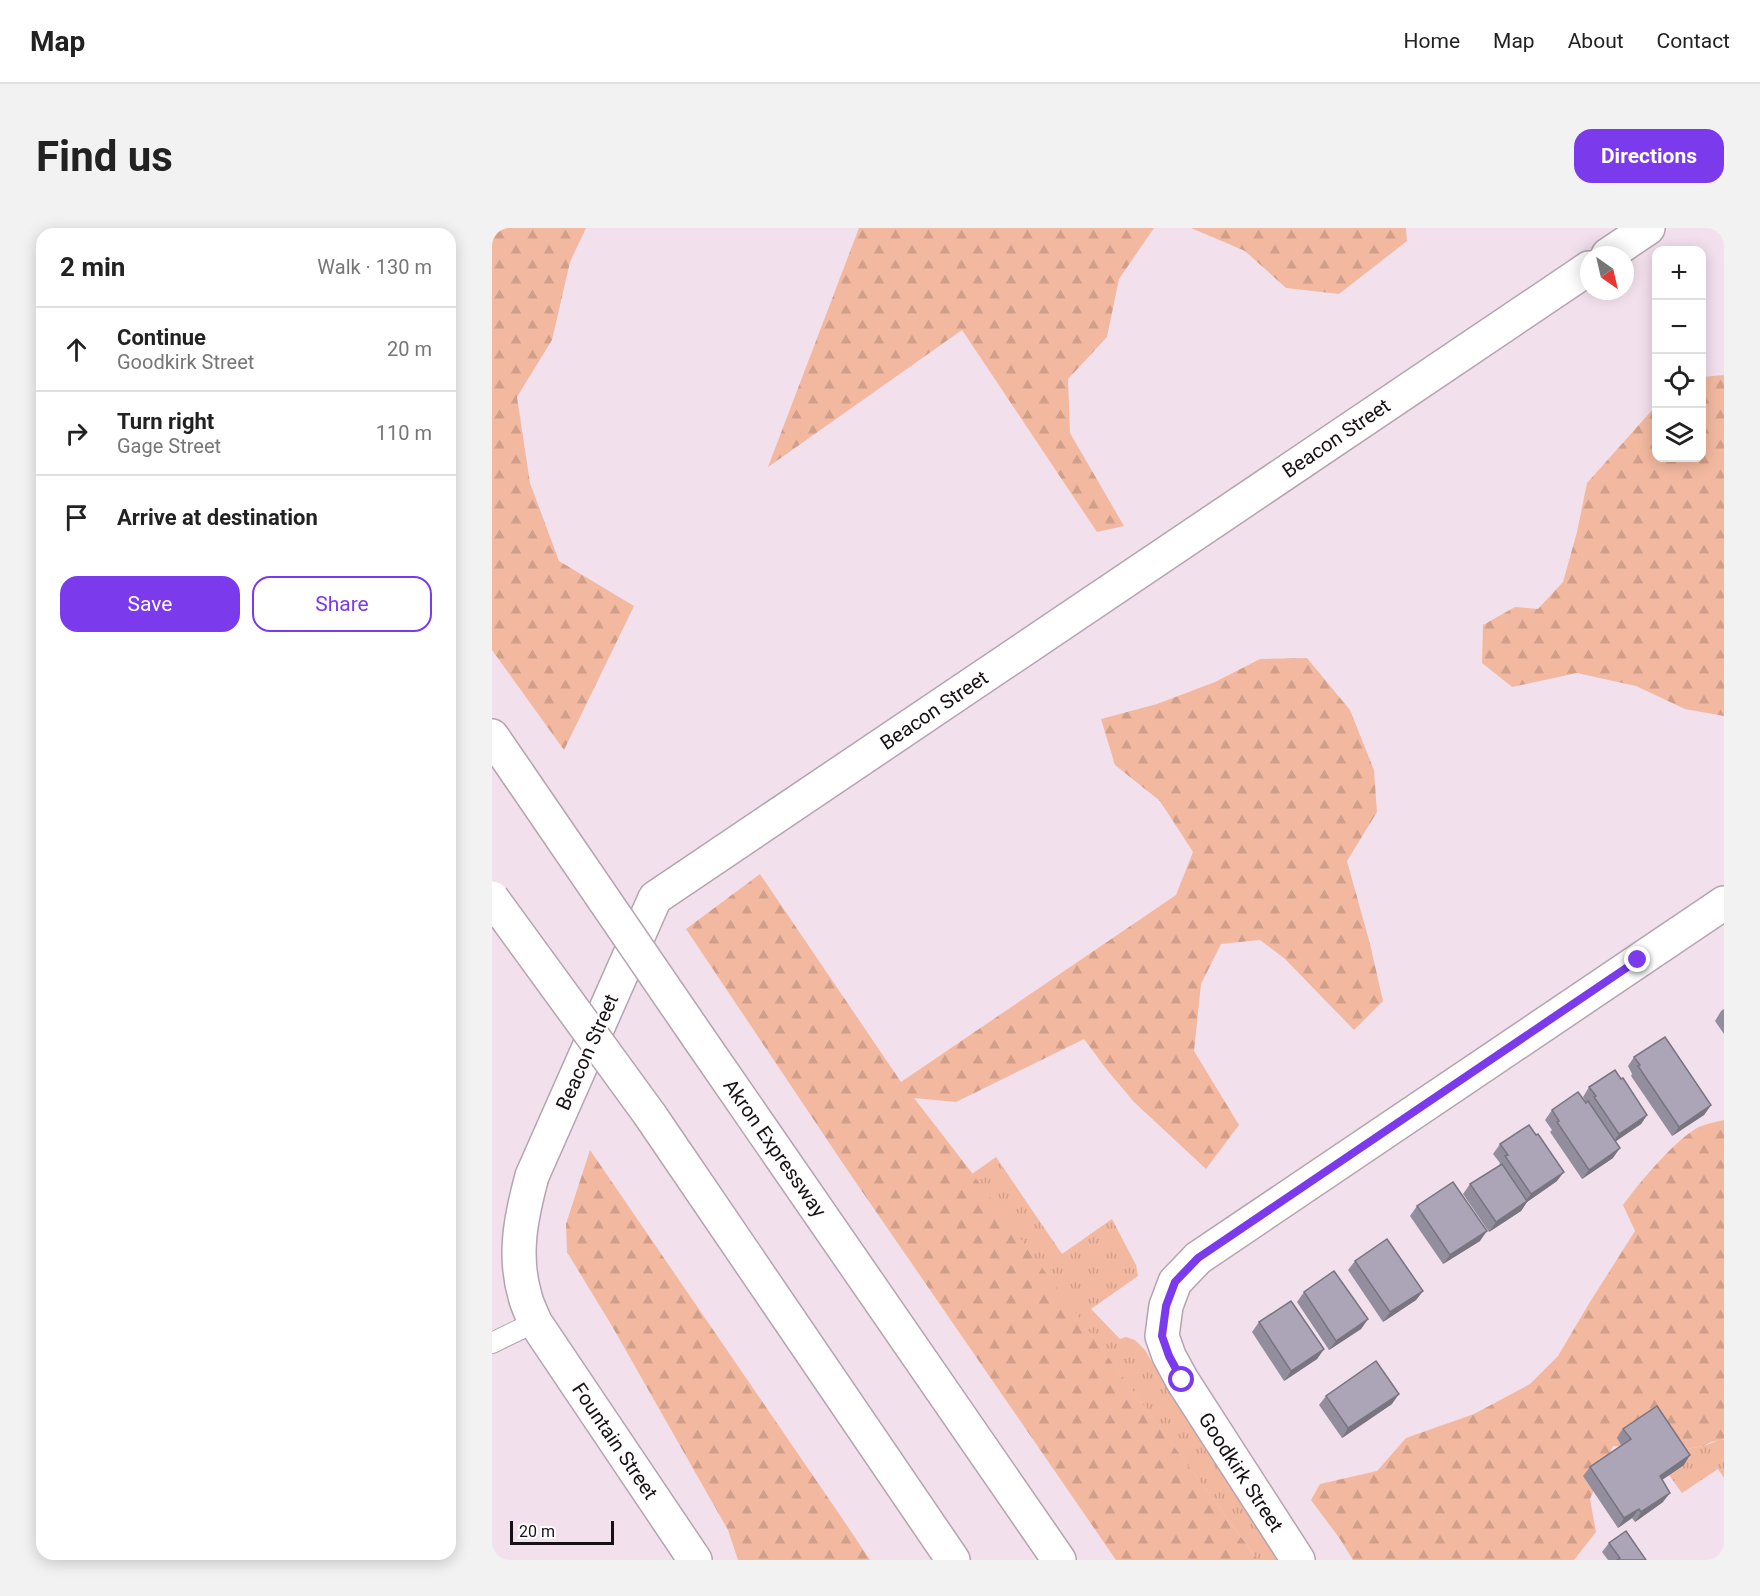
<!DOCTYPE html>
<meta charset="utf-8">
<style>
body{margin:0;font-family:Roboto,sans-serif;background:#f2f2f2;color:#222}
.controls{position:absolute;right:18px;top:18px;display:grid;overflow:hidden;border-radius:12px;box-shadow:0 3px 15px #0003}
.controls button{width:54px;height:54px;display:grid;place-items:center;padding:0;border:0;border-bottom:2px solid #e0e0e0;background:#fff;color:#222;font:30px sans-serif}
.compass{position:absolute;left:1088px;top:18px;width:54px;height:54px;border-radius:50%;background:#fff;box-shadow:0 3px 15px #0003;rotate:146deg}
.scale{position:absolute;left:18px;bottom:15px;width:104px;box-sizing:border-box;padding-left:6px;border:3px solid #171115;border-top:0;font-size:16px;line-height:21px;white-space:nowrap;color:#171115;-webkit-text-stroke:4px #fff;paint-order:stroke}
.stop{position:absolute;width:18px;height:18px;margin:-14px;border:4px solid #7c3aed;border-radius:50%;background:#fff}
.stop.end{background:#7c3aed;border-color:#fff;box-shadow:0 2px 6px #0008}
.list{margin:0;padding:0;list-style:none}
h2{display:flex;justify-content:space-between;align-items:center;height:78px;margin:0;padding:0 24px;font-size:26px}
h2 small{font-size:20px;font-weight:400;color:#767676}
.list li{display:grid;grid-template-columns:39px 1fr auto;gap:18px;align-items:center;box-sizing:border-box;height:84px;padding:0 24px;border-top:2px solid #e0e0e0}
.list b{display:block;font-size:22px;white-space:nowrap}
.list p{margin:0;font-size:20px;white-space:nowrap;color:#767676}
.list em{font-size:20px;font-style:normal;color:#767676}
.actions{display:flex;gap:12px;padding:18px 24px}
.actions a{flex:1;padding:14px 0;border:2px solid #7c3aed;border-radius:18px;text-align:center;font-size:21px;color:#7c3aed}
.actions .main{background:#7c3aed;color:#fff}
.icon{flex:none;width:33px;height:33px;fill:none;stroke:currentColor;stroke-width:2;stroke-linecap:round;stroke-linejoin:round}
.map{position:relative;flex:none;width:1232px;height:1332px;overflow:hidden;border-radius:18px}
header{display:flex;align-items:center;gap:36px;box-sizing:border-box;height:84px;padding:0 30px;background:#fff;border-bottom:2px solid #e0e0e0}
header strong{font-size:28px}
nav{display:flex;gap:33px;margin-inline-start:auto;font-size:21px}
.intro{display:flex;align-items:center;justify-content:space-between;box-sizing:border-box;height:144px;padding:0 36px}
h1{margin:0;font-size:42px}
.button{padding:15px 27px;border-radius:18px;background:#7c3aed;color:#fff;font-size:21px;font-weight:700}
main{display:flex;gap:36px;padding:0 36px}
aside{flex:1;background:#fff;border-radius:18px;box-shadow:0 3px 15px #0003}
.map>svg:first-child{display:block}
</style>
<header>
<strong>Map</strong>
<nav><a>Home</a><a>Map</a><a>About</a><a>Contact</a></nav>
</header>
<div class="intro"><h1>Find us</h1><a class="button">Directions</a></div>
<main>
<aside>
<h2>2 min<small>Walk · 130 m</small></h2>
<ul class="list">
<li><svg class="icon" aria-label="ahead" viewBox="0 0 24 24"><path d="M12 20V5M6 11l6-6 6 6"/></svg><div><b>Continue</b><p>Goodkirk Street</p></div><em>20 m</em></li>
<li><svg class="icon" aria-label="right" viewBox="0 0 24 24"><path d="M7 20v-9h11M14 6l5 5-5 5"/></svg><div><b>Turn right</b><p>Gage Street</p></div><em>110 m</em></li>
<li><svg class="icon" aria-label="arrive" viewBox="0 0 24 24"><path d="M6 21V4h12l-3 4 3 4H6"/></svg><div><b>Arrive at destination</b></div></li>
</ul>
<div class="actions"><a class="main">Save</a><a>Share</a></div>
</aside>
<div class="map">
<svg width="1232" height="1332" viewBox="0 0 1232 1332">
<defs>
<pattern id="grass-tufts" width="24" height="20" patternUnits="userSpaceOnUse" patternTransform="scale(1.5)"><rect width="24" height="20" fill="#f3b9a0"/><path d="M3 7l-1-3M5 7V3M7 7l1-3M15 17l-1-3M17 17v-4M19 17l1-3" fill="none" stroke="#d09e89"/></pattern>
<pattern id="forest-firs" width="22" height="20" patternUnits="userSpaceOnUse" patternTransform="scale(1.5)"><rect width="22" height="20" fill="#f3b9a0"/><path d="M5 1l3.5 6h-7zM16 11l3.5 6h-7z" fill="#d09e89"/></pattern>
</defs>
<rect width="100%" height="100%" fill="#f2e0ed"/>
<g fill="url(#grass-tufts)">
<path d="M504,929L570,1026L620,991L644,1037L646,1048L599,1081L628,1111L634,1109L643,1112L653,1122L675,1160L786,1332H766L480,946Z"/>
<path d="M1229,1211L1232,1212V1250L1226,1241L1190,1265L1177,1247L1191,1237L1182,1223L1212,1218Z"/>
</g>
<g fill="url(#forest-firs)">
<path d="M0,0H94L78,34L60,112L25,169L38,255L67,333L142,378L72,522L0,422Z"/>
<path d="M367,0H662L627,51L615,109L576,151L578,205L632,298L605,304L470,102L276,239Z"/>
<path d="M699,0H914L915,13L847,66L794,60L753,23Z"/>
<path d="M1232,147V488L1193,481L1144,458L1085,445L1020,459L990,435L991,397L1023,379L1046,381L1071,354L1085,304L1095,255L1162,180L1164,178V230H1210V149Z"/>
<path d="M815,430L858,482L882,542L885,584L855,633L878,716L891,773L862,802L793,731L768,712L729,716L709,756L702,823L747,897L714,941L642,874L615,842L592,811L464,874L422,870L480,945L766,1332H624L356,943L194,701L268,646L409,854L684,667L701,624L668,573L623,537L609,491L665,476L723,454L768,431Z"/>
<path d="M1232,892V1211L1219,1214L1212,1218L1182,1223L1121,1218L1098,1271L1104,1304L1082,1332H861L848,1311L819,1272L828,1256L885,1243L914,1210L982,1186L1038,1156L1066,1128L1098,1074L1143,1003L1131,977C1148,954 1181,914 1205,900C1213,896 1224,894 1232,892Z"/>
<path d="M98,922L352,1293L378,1332H246L236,1302L120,1098L75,1024L74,996Z"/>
</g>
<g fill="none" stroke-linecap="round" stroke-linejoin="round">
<g stroke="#b5a4b0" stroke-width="22">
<path id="service" d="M0,1115L43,1094"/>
</g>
<g stroke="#b5a4b0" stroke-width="36">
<g id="minor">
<path d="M1116,27L1156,0"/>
<path d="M203,1332L43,1094C40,1086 35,1077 33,1068C21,1027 29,989 40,948L163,670L1097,40"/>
<path d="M806,1332L690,1152L677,1128L670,1108L674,1078L683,1054L706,1030L1232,675"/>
</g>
</g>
<g stroke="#b5a4b0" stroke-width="36">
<g id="motorway">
<path d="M0,508L26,546"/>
<path d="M206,809L567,1332"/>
<path d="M158,887L461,1332"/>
</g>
</g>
<use href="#service" stroke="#fff" stroke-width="20"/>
<use href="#minor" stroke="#fff" stroke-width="33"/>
<use href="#motorway" stroke="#fff" stroke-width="33"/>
<g stroke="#b5a4b0" stroke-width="36" stroke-linecap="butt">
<g id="motorway-bridge">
<path d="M26,546L206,809"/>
<path d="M0,670L158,887"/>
</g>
</g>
<use href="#motorway-bridge" stroke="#fff" stroke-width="33"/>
</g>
<g fill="#938e9d">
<path d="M1232,781V806L1223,793L1229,783Z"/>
<path d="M1142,829L1219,877L1212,887L1180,908L1139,848L1140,846L1136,838Z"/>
<path d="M1097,859L1155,887L1149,896L1123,913L1121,930L1090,951L1058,904L1060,902L1053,892L1060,882L1094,874L1091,869Z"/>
<path d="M1008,916L1065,953L1035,974L1029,983L997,1004L971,966L978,956L1007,938L1008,935L1001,926Z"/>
<path d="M925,978L988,1013L951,1036L918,988Z"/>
<path d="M863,1033L931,1063L924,1072L891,1094L856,1042Z"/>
<path d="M812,1064L876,1091L869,1101L837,1122L805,1074Z"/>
<path d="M767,1094L832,1121L825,1131L792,1153L760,1104Z"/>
<path d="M834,1168L900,1176L850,1210L827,1177Z"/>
<path d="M1131,1201L1192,1237L1170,1252L1171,1274L1143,1294L1140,1290L1126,1300L1091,1248L1098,1239L1129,1217L1125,1210Z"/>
<path d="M1117,1315L1154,1332H1116L1110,1324Z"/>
</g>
<g fill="#787480">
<path d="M1219,877L1212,887L1180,908L1187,899Z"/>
<path d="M1155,887L1149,896L1120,916L1127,906Z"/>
<path d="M1128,920L1121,930L1090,951L1097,942Z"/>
<path d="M1072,944L1065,953L1035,974L1029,983L997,1004L1004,994L1032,975L1039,966Z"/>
<path d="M995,1003L988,1013L951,1036L958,1027Z"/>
<path d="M931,1063L924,1072L891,1094L898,1084Z"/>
<path d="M876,1091L869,1101L837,1122L844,1113Z"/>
<path d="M832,1121L825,1131L792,1153L799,1143Z"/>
<path d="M907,1166L900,1176L850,1210L856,1200Z"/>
<path d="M1198,1227L1192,1237L1161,1258L1168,1248Z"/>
<path d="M1178,1265L1171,1274L1143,1294L1149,1284Z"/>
<path d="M1147,1281L1140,1290L1126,1300L1132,1290Z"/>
</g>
<g fill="#aba5b7" stroke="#787480" stroke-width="1.5">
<path d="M1173,809L1219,877L1187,899L1146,838L1148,837L1142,829Z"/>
<path d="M1123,842L1129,851L1131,850L1155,887L1127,906L1102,869L1104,868L1097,859Z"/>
<path d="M1086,864L1094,875L1096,873L1128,920L1097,942L1065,894L1067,893L1060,882Z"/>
<path d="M1037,897L1044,907L1046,906L1072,944L1039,966L1013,928L1016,927L1008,916Z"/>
<path d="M1010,936L1035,973L1004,994L978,956Z"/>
<path d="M961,954L995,1003L958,1027L925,978Z"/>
<path d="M895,1011L931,1063L898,1084L863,1033Z"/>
<path d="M842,1043L876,1091L844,1113L812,1064Z"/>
<path d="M799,1073L832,1121L799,1143L767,1094Z"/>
<path d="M884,1133L907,1166L856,1200L834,1168Z"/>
<path d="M1165,1178L1198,1227L1168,1248L1178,1265L1149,1284L1147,1281L1132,1290L1098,1239L1139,1211L1131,1201Z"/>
<path d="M1134,1303L1154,1332H1125L1128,1330L1117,1315Z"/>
</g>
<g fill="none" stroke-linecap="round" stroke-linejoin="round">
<path stroke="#7c3aed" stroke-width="8" d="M690,1152L677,1128L670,1108L674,1078L683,1054L706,1030L1146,732"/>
</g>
<g text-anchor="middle" stroke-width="5" stroke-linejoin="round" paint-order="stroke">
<g font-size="20" fill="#171115" stroke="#fff">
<text transform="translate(844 210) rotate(-34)" y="7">Beacon Street</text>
<text transform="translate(442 482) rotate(-34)" y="7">Beacon Street</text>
<text transform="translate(95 824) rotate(-66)" y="7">Beacon Street</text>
<text transform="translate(283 920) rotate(55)" y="7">Akron Expressway</text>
<text transform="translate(123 1213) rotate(56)" y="7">Fountain Street</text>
<text transform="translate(749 1244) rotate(57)" y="7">Goodkirk Street</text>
</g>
</g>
</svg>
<div class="controls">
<button>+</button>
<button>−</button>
<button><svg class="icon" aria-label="locate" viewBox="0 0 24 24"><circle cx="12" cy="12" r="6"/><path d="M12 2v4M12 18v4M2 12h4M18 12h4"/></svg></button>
<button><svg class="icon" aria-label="layers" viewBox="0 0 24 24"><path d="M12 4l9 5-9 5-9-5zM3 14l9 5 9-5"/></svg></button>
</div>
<svg class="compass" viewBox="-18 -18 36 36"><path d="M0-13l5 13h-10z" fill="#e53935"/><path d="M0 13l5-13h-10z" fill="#767676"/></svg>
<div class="scale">20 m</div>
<div class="stop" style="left:690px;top:1152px"></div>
<div class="stop end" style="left:1146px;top:732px"></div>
</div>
</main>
